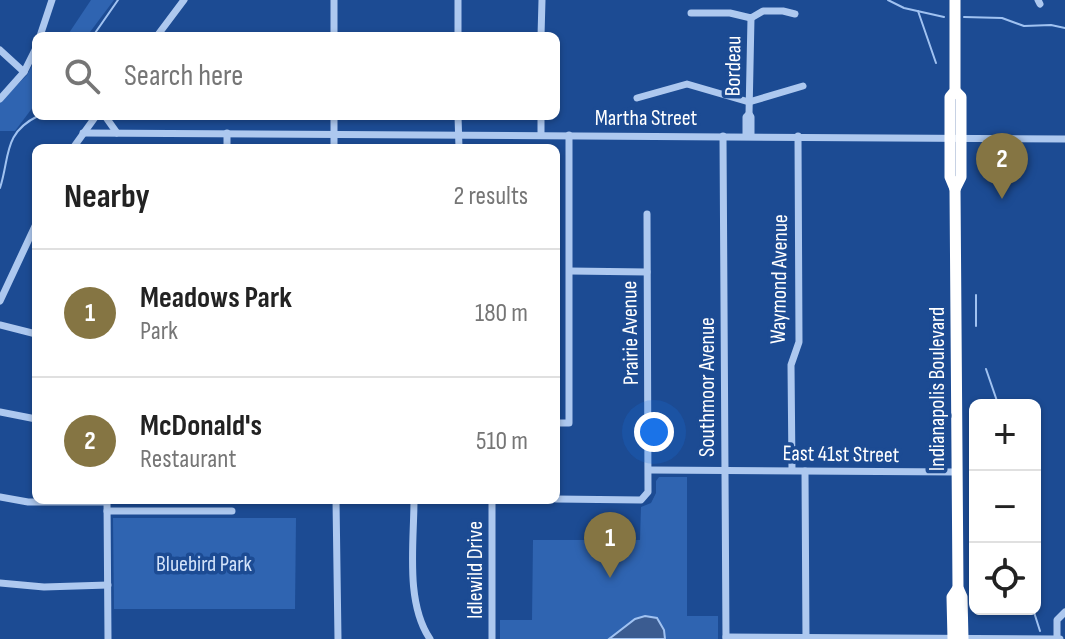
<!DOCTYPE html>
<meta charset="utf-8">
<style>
body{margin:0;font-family:"Sofia Sans Condensed",sans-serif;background:#f6f6f6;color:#222}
.controls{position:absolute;right:24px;bottom:24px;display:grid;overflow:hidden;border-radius:12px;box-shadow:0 2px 6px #0004}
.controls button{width:72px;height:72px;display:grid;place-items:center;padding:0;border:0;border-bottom:2px solid #e0e0e0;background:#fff;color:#222;font:40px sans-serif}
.you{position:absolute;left:654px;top:432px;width:28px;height:28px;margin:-20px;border:6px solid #fff;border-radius:50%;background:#1a73e8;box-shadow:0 0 0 12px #1a73e833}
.badge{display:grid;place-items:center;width:52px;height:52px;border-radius:50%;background:#857543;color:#fff;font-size:26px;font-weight:700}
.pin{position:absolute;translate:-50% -66px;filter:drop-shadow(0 2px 4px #0008)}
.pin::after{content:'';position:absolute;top:42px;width:28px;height:24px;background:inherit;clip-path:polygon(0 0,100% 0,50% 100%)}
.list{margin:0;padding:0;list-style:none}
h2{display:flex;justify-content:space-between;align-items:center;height:104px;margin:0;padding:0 32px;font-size:34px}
h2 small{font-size:26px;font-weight:400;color:#767676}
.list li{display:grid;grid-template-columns:52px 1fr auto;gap:24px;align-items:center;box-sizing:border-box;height:128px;padding:0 32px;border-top:2px solid #e0e0e0}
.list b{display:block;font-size:30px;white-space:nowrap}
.list p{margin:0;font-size:26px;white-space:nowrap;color:#767676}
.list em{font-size:26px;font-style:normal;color:#767676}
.icon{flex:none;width:44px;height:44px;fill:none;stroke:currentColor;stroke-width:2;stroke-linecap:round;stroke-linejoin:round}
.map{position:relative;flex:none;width:1065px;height:639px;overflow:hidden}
.search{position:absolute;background:#fff;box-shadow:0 2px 6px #0004;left:32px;top:32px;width:528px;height:88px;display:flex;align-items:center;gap:20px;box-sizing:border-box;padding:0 28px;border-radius:12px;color:#767676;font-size:30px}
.panel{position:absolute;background:#fff;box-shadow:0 2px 6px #0004;left:32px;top:144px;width:528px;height:360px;border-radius:12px}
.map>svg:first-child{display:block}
</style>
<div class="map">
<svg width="1065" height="639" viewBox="0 0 1065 639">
<rect width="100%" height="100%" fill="#1c4b93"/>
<g fill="#2f64b1">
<path d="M91,0H114L87,36H67Z"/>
<path d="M36,58V103L15,131H0V102L27,75Z"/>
<path d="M659,477H687V616H718V639H500V620H532L533,540H640L641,507L651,503L656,493V481Z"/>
<path d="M113,518H296L295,609H114Z"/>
</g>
<path fill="#3b5c91" stroke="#a0c2f1" stroke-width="2" d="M645,616L657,618L664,630L665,639H609L635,619Z"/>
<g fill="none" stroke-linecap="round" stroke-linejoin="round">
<g stroke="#a0c2f1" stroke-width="2">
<path d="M888,0L904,8L944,17"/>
<path d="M918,11L936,63"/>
<path d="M964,17L1002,18L1024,26L1051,25L1065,28"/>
<path d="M93,36L118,0"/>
<path d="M0,188C10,157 3,133 38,116"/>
<path d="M976,326V295"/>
<path d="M986,369L997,401H1032V405"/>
<path d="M1033,609L1040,631"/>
</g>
<g stroke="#adc8ef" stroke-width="7">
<path d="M334,0V36"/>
<path d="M458,0V36"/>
<path d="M1038,0L1040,4"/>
<path d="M691,13H730L751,18L763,11H783L795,14"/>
<path d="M751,18L749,114L751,117V136"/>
<path d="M40,36L52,0"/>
<path d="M157,36L184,0"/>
<path d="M541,36L542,0"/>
<path d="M0,50L24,72"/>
<path d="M637,98L687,84L749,102L803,86"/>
<path d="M0,99L24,72L36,48"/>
<path d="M105,116L117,133"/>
<path d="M334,116V148"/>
<path d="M458,116L459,148"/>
<path d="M83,133L1065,139"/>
<path d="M227,133V148"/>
<path d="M541,135V116"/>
<path d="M723,136L726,639"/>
<path d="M746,136V117L749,114"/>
<path d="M73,148L96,116"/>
<path d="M570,271L647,272"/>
<path d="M0,301L36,224"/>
<path d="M0,325L36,334"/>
<path d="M0,412L36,419"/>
<path d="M556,423H569V135"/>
<path d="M649,470L957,472"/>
<path d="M792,470L791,365L799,342L798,136"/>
<path d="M805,471L806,639"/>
<path d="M0,497L28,502H107"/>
<path d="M556,499L641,500L648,492L647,214"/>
<path d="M107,500L108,639"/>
<path d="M336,500L338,639"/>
<path d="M414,500C414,543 405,602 430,639"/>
<path d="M492,500V639"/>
<path d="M107,511H232"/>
<path d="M0,583L44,587L108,585"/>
<path d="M726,637L1060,639"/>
<path d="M1057,639V620L1065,612"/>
</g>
<g stroke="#fff" stroke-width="11">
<path d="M955,0V91L950,97V177L955,189L958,588L962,597L963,639"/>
<path d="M955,189L961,177V97L955,91"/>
<path d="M953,639L952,597L958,588"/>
</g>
</g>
<g text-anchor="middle" stroke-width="7" stroke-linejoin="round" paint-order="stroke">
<g font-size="22" fill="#fff" stroke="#1c4b93">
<text transform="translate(732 66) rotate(-89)" y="8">Bordeau</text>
<text x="646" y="125">Martha Street</text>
<text transform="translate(778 279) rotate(-89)" y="8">Waymond Avenue</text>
<text transform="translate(629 333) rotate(-91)" y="8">Prairie Avenue</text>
<text transform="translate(706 387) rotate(-90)" y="8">Southmoor Avenue</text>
<text transform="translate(936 389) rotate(-90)" y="8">Indianapolis Boulevard</text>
<text transform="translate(841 453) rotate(1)" y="8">East 41st Street</text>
<text transform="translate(474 570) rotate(-90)" y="8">Idlewild Drive</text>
</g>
<g font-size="22" fill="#d3e3fa" stroke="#1c4b93">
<text x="204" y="571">Bluebird Park</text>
</g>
</g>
</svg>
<div class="controls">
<button>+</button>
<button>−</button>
<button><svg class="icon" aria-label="locate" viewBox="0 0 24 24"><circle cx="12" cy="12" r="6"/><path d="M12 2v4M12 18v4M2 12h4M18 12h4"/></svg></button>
</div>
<div class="you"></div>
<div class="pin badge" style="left:610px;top:578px">1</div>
<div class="pin badge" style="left:1002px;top:199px">2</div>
<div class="search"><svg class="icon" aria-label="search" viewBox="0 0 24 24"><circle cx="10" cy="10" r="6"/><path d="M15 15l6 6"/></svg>Search here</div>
<section class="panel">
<h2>Nearby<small>2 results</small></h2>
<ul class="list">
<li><span class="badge">1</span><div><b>Meadows Park</b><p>Park</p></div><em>180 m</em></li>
<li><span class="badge">2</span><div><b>McDonald's</b><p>Restaurant</p></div><em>510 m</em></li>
</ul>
</section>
</div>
